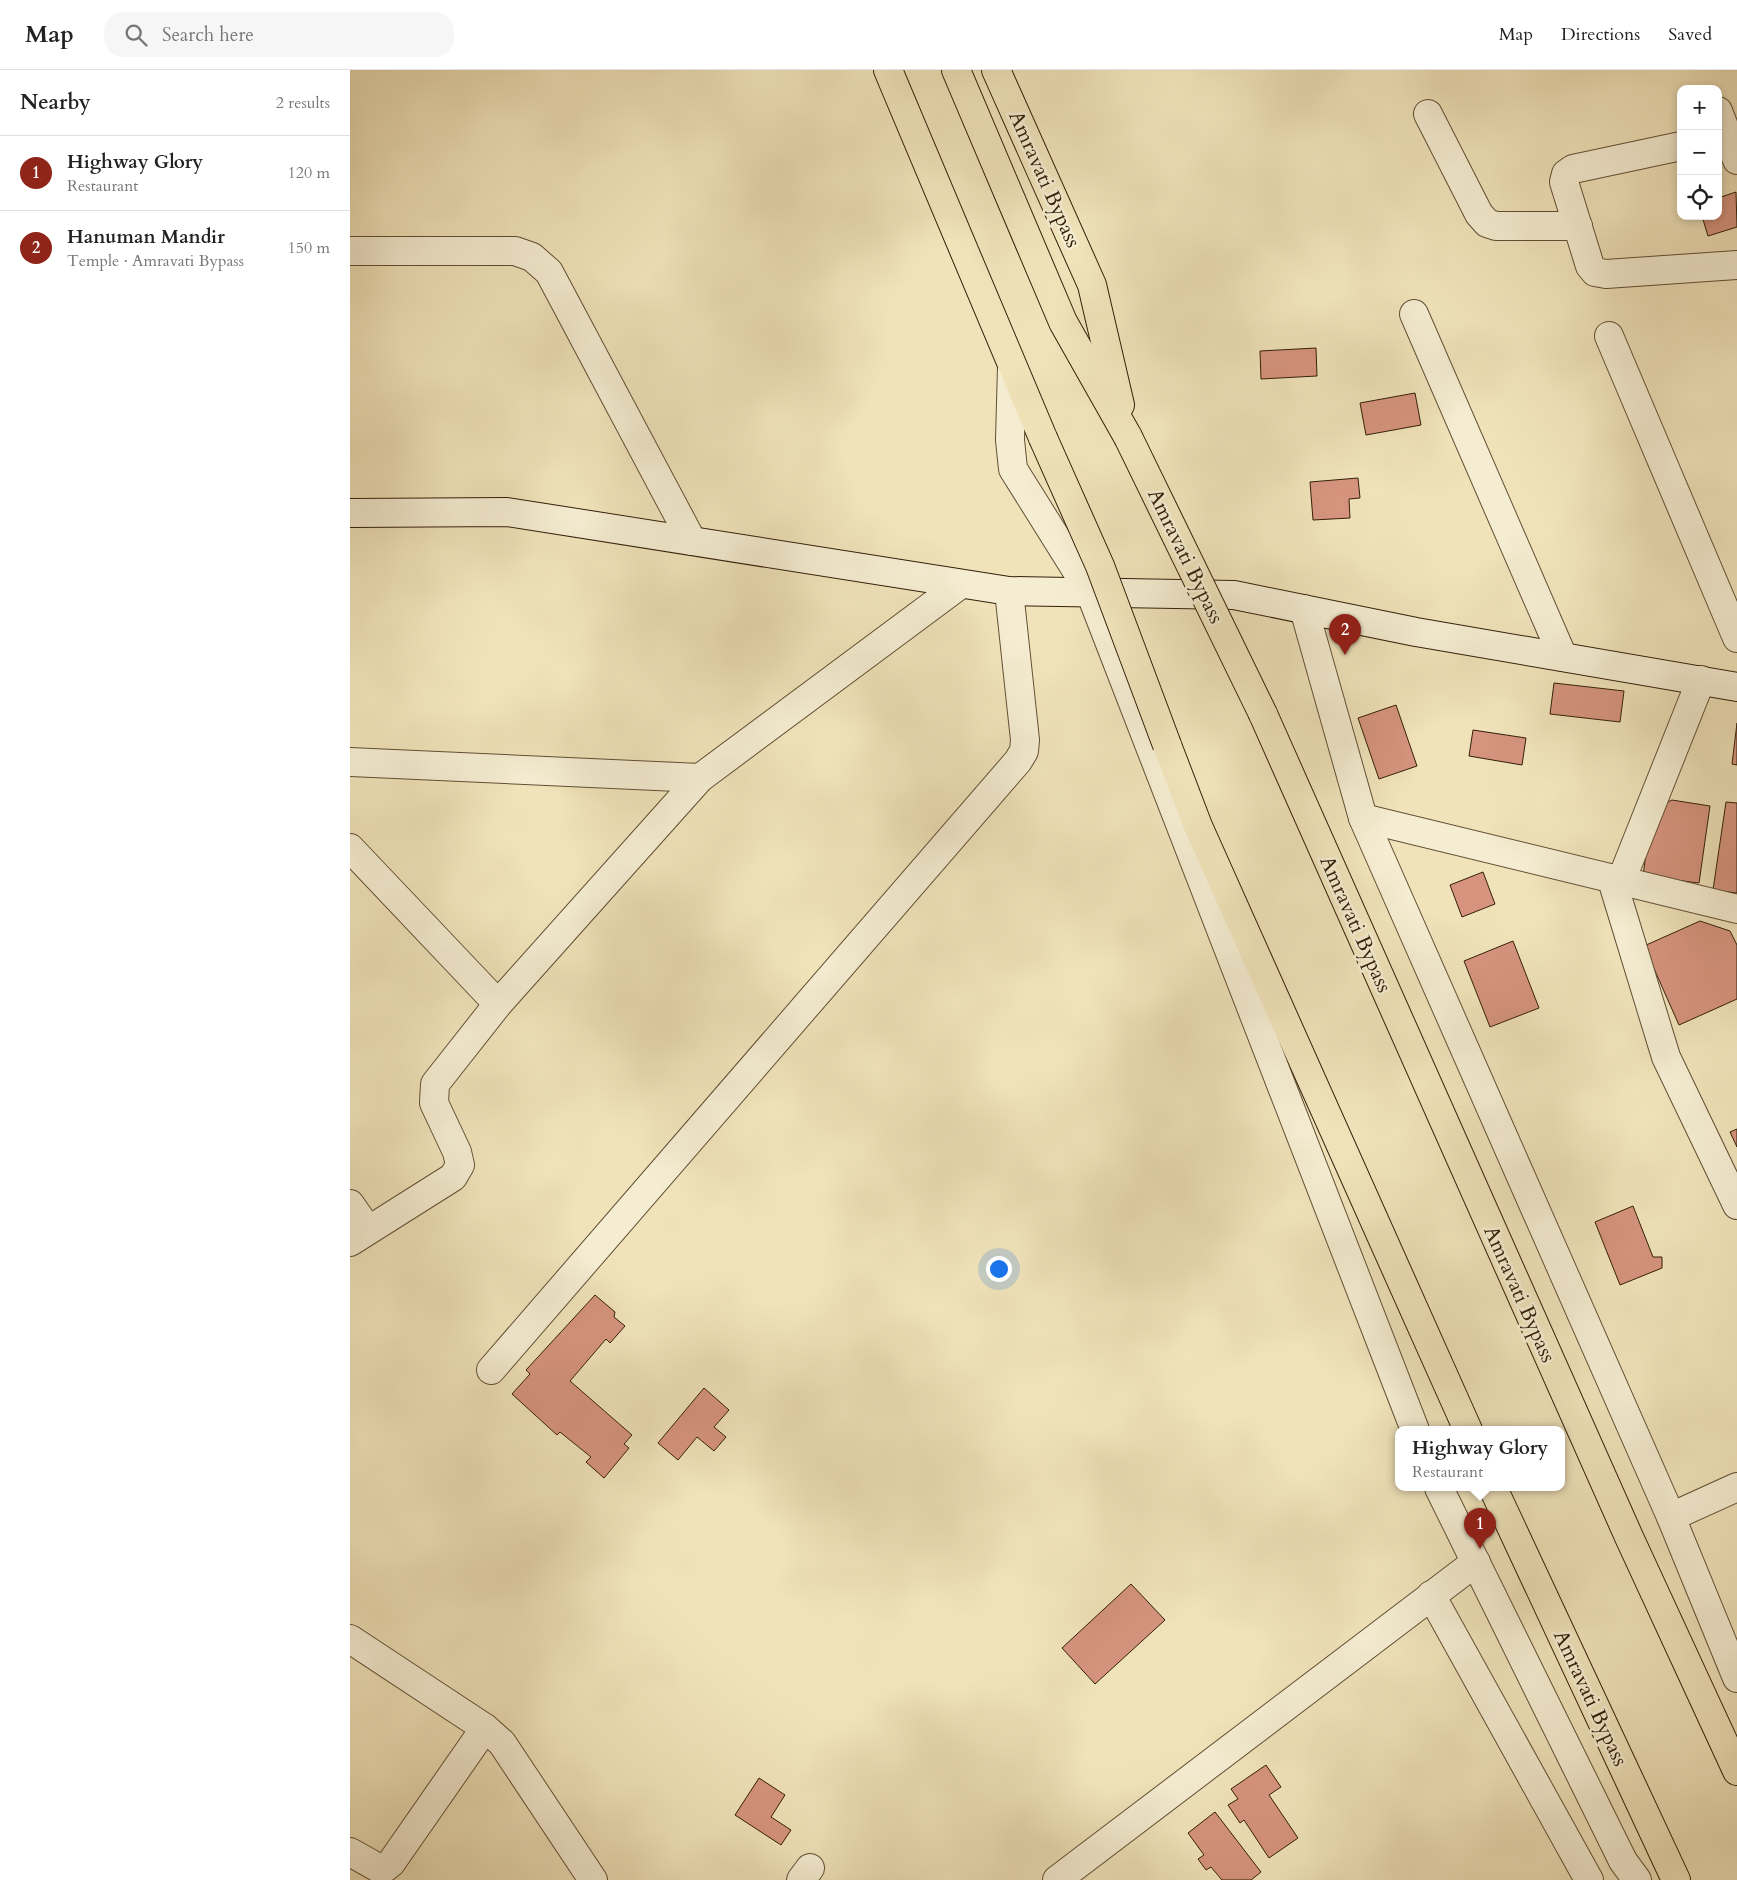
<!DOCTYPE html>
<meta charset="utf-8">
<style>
body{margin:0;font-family:Cardo,serif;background:#f6f6f6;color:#222}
.controls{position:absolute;right:15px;top:15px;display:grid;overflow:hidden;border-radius:10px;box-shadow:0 2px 8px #0003}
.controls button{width:45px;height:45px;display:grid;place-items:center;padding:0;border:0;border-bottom:1px solid #e0e0e0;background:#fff;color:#222;font:25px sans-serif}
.you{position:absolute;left:648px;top:1198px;width:18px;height:18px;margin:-12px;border:4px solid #fff;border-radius:50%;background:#1a73e8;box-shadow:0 0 0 8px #1a73e833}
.badge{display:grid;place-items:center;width:32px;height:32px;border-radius:50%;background:#8f2418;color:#fff;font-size:16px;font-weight:700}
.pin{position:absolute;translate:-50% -41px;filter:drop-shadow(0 1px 2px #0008)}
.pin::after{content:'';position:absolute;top:26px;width:18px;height:15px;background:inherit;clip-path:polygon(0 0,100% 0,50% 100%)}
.popup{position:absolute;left:1045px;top:1356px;width:170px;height:65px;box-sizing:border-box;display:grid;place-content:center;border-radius:10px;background:#fff;filter:drop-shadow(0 1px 4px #0005);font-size:16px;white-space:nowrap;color:#767676}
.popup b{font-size:19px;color:#222}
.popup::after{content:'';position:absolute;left:50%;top:100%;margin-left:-10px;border:10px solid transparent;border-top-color:#fff}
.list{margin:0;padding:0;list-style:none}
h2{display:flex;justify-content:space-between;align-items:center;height:65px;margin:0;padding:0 20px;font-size:21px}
h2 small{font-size:16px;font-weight:400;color:#767676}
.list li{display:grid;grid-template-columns:32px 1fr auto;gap:15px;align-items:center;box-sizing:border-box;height:75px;padding:0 20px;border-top:1px solid #e0e0e0}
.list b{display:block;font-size:19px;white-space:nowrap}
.list p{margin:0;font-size:16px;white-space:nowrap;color:#767676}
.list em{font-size:16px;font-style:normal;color:#767676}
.icon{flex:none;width:28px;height:28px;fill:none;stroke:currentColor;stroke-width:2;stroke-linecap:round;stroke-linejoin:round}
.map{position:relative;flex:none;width:1387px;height:1810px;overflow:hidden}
header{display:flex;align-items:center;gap:30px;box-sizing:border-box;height:70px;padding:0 25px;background:#fff;border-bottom:1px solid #e0e0e0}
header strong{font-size:24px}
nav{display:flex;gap:28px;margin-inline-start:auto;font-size:18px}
.search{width:350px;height:45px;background:#f6f6f6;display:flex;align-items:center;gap:12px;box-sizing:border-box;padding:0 18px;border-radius:20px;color:#767676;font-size:19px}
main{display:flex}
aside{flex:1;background:#fff}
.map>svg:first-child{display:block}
</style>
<header>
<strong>Map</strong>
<div class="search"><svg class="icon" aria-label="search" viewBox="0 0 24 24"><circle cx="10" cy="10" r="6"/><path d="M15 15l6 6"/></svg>Search here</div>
<nav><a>Map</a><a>Directions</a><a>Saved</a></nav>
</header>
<main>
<aside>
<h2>Nearby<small>2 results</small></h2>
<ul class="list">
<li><span class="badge">1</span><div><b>Highway Glory</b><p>Restaurant</p></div><em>120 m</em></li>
<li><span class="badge">2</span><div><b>Hanuman Mandir</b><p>Temple · Amravati Bypass</p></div><em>150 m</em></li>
</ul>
</aside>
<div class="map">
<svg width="1387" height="1810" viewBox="0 0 1387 1810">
<rect width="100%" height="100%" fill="#f0e3ba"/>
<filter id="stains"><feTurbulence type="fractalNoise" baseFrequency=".004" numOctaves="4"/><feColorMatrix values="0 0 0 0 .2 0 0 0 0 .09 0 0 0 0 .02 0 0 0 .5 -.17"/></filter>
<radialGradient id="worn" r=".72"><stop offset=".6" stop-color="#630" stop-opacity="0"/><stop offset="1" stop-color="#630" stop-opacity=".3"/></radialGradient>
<g fill="#d6947e" stroke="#331e08">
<path d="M1386,122L1387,157L1358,166L1352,146H1368V128Z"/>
<path d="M966,278L967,306L911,309L910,281Z"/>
<path d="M1065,323L1071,355L1016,365L1010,333Z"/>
<path d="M1008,408L1010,428L999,429L1000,448L963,450L960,412Z"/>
<path d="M1204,613L1274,621L1270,652L1200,644Z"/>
<path d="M1046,635L1067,696L1029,709L1008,648Z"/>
<path d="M1387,653V695L1382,694Z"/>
<path d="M1123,660L1176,668L1172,695L1119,686Z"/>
<path d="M1322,730L1360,736L1349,813L1293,806L1302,740Z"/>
<path d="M1376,732L1387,733V823L1363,820Z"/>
<path d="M1133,802L1145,834L1112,847L1100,815Z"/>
<path d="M1350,851L1380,861L1387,875V929L1329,955L1294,876Z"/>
<path d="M1163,871L1189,938L1140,957L1114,891Z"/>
<path d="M1387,1059V1077L1380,1062Z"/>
<path d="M1283,1136L1303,1187H1312V1198L1270,1215L1245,1152Z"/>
<path d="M245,1225L265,1242L264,1247L275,1256L260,1273L256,1269L220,1311L282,1365L274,1374L279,1378L254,1408L236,1392L241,1387L210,1362L207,1365L162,1324L180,1304L176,1300Z"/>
<path d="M354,1318L379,1340L364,1357L376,1367L364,1381L347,1367L328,1390L308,1373Z"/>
<path d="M781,1514L815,1550L745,1614L712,1578Z"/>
<path d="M916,1695L931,1717L919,1725L948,1768L919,1788L894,1750L890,1753L878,1735L888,1729L881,1719Z"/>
<path d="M409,1708L435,1725L421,1747L441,1760L431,1775L385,1745Z"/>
<path d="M865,1742L911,1802L901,1810H872L861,1797L856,1800L848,1789L854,1785L838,1763Z"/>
</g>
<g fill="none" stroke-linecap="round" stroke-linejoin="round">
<g stroke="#624f34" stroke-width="30">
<g id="street">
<path d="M1368,41L1387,90"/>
<path d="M1078,44L1129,144L1137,153L1146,156H1228"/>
<path d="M1331,76L1223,99L1216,104L1214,112L1240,196L1245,202L1256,204L1387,195"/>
<path d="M0,181H165L182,187L199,202L342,471"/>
<path d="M1064,244L1213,587"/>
<path d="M1259,266L1387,568"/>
<path d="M662,297L660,370L663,399L740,522L1065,1360"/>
<path d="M954,539L1013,748L1321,1447L1387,1608"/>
<path d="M0,692L350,708"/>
<path d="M1013,748L1387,839"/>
<path d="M0,778L148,934"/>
<path d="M1262,810L1316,987L1387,1135"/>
<path d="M1271,811L1351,610"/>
<path d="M0,1134L18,1160"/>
<path d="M0,1172L103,1107L110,1095L107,1082L84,1033L85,1014L148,934L350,708L611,514"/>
<path d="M141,1300L668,691L674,681L675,670L659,521"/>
<path d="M1089,1418L1273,1791L1287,1810"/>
<path d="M1321,1447L1387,1417"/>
<path d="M1081,1525L1239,1810"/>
<path d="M0,1569L135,1658L152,1673L243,1810"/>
<path d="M0,1782L32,1800L41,1793L135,1658"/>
<path d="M451,1810L460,1798"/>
<path d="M707,1810L1126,1492"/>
</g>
</g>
<g stroke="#331e08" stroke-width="30">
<path id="secondary" d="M0,443L157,442L659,521L884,525L1066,562L1387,617"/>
</g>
<g stroke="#331e08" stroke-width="30">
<g id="highway">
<path d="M538,0L693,368"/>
<path d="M606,0L713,252L778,367"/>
<path d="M646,0L742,215L770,335"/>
<path d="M913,644L1279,1467L1387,1701"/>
<path d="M817,675L848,756L1118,1360"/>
<path d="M1143,1418L1326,1810"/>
</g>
</g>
<use href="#street" stroke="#f5edd2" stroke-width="28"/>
<use href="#secondary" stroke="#f5edd2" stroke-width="28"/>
<use href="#highway" stroke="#f0e3ba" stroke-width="28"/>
<g stroke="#331e08" stroke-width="30" stroke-linecap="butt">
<g id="highway-bridge">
<path d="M778,367L913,644"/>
<path d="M693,368L750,496L817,675"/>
</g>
</g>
<use href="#highway-bridge" stroke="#f0e3ba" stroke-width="28"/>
</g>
<g text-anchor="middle" stroke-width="5" stroke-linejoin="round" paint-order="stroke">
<g font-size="21" fill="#331e08" stroke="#f5edd2">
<text transform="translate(695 109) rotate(66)" y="7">Amravati Bypass</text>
<text transform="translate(836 486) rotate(64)" y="7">Amravati Bypass</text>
<text transform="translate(1006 854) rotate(66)" y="7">Amravati Bypass</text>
<text transform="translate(1170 1224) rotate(66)" y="7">Amravati Bypass</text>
<text transform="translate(1241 1628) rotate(65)" y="7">Amravati Bypass</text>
</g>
</g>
<rect width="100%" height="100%" filter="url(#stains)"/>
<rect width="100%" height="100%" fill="url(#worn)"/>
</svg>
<div class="controls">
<button>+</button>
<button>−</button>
<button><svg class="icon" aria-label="locate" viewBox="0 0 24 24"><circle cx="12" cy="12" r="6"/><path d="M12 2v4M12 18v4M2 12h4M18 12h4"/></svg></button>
</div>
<div class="you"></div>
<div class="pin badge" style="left:1130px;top:1479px">1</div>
<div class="popup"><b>Highway Glory</b>Restaurant</div>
<div class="pin badge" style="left:995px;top:585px">2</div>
</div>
</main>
